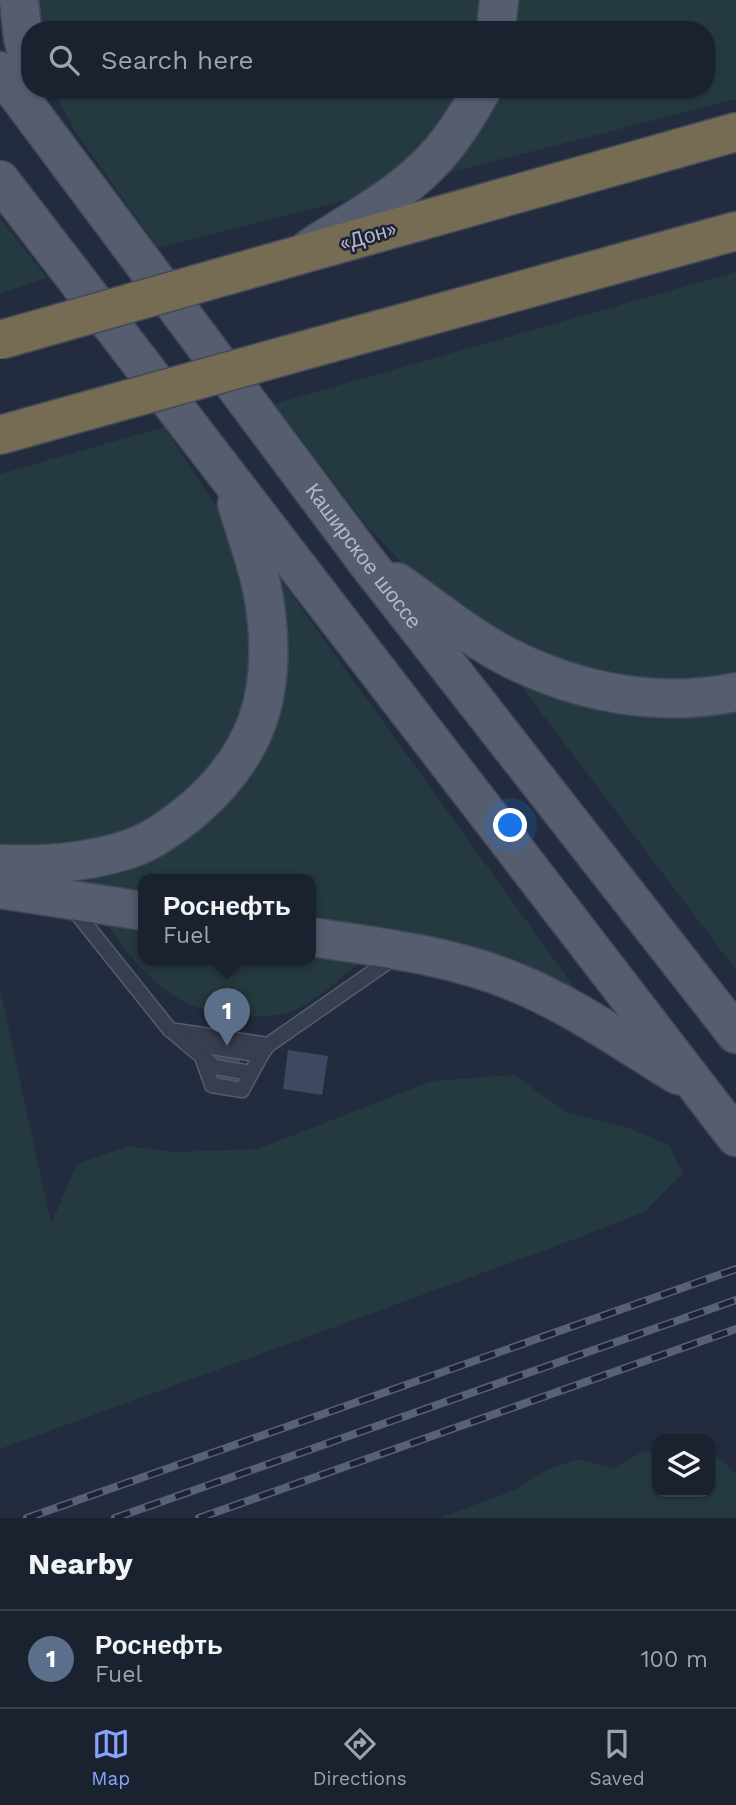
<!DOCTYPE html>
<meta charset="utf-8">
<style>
body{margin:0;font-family:"Work Sans",sans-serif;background:#232937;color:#f1f3f6}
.controls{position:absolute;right:21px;bottom:21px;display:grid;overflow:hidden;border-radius:14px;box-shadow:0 2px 5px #0004}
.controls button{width:63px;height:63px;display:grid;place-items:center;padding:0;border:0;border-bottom:2px solid #383e4b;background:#1a212f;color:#f1f3f6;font:35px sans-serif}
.you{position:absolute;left:511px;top:826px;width:24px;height:24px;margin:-18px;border:5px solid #fff;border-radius:50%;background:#1a73e8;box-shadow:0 0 0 10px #1a73e833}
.badge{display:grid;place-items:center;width:46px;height:46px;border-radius:50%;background:#85a5fe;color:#fff;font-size:23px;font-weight:700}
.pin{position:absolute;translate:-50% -58px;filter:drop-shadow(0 2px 4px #0008)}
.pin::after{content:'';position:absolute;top:37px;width:24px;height:21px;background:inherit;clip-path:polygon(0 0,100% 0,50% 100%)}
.popup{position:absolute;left:138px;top:874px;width:178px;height:91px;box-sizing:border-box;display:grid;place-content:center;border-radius:14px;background:#1a212f;filter:drop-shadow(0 2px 5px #0005);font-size:23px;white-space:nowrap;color:#9fa3aa}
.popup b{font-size:26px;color:#f1f3f6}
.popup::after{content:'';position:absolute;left:50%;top:100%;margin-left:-14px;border:14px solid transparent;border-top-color:#1a212f}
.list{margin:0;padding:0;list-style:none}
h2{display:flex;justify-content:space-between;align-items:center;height:91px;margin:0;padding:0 28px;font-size:30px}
h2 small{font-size:23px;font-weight:400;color:#9fa3aa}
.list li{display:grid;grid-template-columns:46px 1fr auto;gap:21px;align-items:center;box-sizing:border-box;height:98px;padding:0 28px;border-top:2px solid #383e4b}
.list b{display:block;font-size:26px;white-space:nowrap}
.list p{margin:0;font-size:23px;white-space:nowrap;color:#9fa3aa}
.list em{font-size:23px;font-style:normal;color:#9fa3aa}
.icon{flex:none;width:38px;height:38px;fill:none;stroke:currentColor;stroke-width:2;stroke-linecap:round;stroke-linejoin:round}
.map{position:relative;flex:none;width:736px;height:1518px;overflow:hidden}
.search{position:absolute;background:#1a212f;box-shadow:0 2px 5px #0004;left:21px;right:21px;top:21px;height:77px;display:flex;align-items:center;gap:18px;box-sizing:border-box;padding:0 24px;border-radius:28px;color:#9fa3aa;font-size:26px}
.sheet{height:189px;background:#1a212f}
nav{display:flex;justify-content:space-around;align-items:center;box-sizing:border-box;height:98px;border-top:2px solid #383e4b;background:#1a212f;font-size:19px;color:#9fa3aa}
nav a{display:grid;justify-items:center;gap:4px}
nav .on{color:#85a5fe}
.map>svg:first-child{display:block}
</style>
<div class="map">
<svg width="736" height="1518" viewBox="0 0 736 1518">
<rect width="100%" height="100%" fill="#232c3f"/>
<g fill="#253a40">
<path d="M29,0H486L485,30H32Z"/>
<path d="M512,0H736V99L436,176L494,89H706V30H510Z"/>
<path d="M53,89H469L441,132L370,194L158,248L75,131Z"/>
<path d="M0,218L47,278L0,294Z"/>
<path d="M736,272V682L664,688L534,657L412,574L368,527L274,404Z"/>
<path d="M164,427L227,523L254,608L249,708L199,791L115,841L0,853V474Z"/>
<path d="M266,559L581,997L311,924V880H143V895L51,880L259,754Z"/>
<path d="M506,666L736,704V970Z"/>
<path d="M103,918L143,924V960H311V951L364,959C341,976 317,1002 290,1012C274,1017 257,1017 242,1016C172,1013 141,972 103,918Z"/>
<path d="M0,989L51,1224L77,1164L128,1146L176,1152L258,1149L432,1081L514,1075L566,1112L626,1127L669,1145L683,1174L644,1212L567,1242L0,1449Z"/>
<path d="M645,1451L657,1454V1492H710V1457H718L736,1473V1518H439L515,1490L545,1471L578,1459L613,1468Z"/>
</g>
<g fill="#3e4860">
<path d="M221,1030L245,1034L236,1085L213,1082Z"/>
<path d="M288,1050L328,1056L322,1095L283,1089Z"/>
</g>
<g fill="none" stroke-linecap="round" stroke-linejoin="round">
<g stroke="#555c6d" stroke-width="17">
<g id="service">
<path d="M71,906L170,1030L268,1045L396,956"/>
<path d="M172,1031L186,1043L261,1055L268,1045"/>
<path d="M187,1044L215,1067L251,1073L261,1055"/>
<path d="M202,1057L212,1085L242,1090L251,1073"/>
</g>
</g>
<g stroke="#404758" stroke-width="41">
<g id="primary">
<path d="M19,0L23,38L30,63"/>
<path d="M496,30L499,0"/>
<path id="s1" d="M0,71L366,561L736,1034"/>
<path d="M0,180L736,1137"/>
<path d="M309,249C351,221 402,195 436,157C454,137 469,113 482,89"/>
<path d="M397,582C433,607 469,637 508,657C579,693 658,708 736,692"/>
<path d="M0,864C45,866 89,863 132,848C155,840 176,824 195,808C257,754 276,694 266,613C262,576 248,540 237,504"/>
<path d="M0,889L143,911"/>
<path d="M311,937C379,947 450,955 515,982C572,1005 625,1043 678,1075"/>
</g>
</g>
<g stroke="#42495a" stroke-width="41">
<g id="motorway">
<path d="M271,263L736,132"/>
<path d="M345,339L736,231"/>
<path d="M0,435L57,419"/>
</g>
</g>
<use href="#service" stroke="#373e4f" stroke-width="14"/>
<use href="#primary" stroke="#555d6f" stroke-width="38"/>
<use href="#motorway" stroke="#766c53" stroke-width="38"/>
<g stroke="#596176" stroke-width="8">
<g id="rail">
<path d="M27,1518L736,1269"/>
<path d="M115,1518L736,1300"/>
<path d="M199,1518L736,1329"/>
</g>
</g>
<use href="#rail" stroke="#1c2334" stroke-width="5" stroke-dasharray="16" stroke-linecap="butt"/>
<g stroke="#42495a" stroke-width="41" stroke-linecap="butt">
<g id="motorway-bridge">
<path d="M0,340L271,263"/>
<path d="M57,419L345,339"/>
</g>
</g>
<use href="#motorway-bridge" stroke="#766c53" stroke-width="38"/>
</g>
<g text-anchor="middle" stroke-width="5" stroke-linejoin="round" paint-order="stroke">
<g font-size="21" fill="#b3b9ca" stroke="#1c2334">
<text transform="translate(368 236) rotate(-16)" y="7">«Дон»</text>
<text dy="7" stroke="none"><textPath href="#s1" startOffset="606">Каширское шоссе</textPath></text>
</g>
</g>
</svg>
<div class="controls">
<button><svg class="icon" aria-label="layers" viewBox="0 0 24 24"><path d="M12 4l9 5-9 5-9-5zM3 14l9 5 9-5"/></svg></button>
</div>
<div class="you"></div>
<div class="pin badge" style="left:227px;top:1046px;background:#5c6f8a">1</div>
<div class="popup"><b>Роснефть</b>Fuel</div>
<div class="search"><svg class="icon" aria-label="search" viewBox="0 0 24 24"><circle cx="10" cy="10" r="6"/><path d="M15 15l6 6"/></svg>Search here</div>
</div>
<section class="sheet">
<h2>Nearby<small></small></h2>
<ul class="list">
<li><span class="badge" style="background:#5c6f8a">1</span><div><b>Роснефть</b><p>Fuel</p></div><em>100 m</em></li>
</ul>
</section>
<nav>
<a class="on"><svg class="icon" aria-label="map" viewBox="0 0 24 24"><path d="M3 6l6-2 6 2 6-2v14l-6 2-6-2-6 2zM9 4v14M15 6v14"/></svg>Map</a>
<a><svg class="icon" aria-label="directions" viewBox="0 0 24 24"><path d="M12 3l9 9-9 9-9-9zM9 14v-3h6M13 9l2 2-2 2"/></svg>Directions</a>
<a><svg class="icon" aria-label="saved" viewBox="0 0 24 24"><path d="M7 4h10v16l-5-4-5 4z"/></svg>Saved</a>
</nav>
